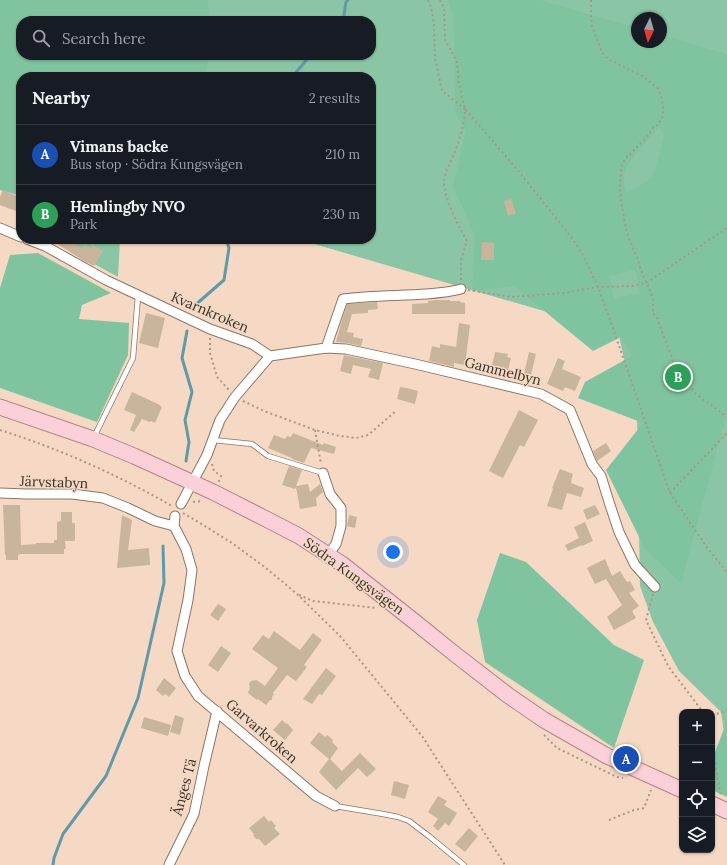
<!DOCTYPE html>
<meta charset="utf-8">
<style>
body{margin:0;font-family:Lora,serif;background:#242831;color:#f1f3f6}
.controls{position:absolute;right:12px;bottom:12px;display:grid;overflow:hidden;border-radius:8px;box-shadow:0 1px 3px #0004}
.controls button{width:36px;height:36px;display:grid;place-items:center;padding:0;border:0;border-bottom:1px solid #363941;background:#171b24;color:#f1f3f6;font:20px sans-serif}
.compass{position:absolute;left:631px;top:12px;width:36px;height:36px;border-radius:50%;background:#171b24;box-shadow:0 1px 3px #0004;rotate:185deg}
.you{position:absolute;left:393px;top:552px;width:14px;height:14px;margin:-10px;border:3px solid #fff;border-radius:50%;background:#1a73e8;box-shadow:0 0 0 6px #1a73e833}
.badge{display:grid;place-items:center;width:26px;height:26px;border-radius:50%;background:#b45309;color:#fff;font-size:13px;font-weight:700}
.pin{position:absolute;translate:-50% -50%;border:2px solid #fff;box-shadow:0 1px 4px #0006}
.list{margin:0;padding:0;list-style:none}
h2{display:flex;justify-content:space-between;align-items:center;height:52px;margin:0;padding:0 16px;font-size:17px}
h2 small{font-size:13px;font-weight:400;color:#9ea1a6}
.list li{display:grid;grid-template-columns:26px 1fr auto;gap:12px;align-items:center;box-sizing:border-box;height:60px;padding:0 16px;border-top:1px solid #363941}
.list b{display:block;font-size:15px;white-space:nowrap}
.list p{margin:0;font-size:13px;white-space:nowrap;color:#9ea1a6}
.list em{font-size:13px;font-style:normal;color:#9ea1a6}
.icon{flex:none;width:22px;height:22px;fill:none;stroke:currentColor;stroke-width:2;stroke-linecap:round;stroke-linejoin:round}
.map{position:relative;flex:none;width:727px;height:865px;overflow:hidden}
.search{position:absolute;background:#171b24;box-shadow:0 1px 3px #0004;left:16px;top:16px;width:360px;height:44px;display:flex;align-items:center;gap:10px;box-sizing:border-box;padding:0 14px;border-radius:16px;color:#9ea1a6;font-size:15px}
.panel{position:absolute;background:#171b24;box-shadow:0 1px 3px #0004;left:16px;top:72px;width:360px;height:172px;border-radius:16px}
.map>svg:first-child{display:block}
</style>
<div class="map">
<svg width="727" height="865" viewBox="0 0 727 865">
<rect width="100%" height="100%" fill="#f5d9c4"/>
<g fill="#8ac6a5" fill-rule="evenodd">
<path d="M0,0H727V753L721,712L679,671L653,622L640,586L637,418L619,336L554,314L297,239H371V77H21ZM637,18H661V42H637ZM21,21H371V55H21Z"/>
<path d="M56,239H120L118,277L56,243Z"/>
</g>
<g fill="#7fc49e" fill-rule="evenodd">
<path d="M0,0H208L209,21H21V55H210L204,77H21V196L0,190Z"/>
<path d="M448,0H540L637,28V42H661V35L727,54V413L681,583L645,549L606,470L643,423L578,398L585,382L632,356L621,337L593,351L514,286L472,291L475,236L453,186L466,131L455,113L454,38L453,16ZM659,128L664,134L660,152L652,178L627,193C624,187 623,179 625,171C628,162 651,136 659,128ZM635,270L640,293L614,299L609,276Z"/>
<path d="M38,253L111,293L82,305L79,319L129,323L128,355L97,422L0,388V288L10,255Z"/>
<path d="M500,553L526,562L614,645L644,660L614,748L485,662L477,620Z"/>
<path d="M727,721V797L712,790V760Z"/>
</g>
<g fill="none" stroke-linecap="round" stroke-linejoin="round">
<g stroke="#619aa7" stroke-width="3">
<path d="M343,21L346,2L348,0"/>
<path d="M292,77L304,63L310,55"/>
<path d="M193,307L224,280L229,248L226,239"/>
<path d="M186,461L189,442L185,420L192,392L182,358L187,331"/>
<path d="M53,865L54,858L63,834L106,776L138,698L164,583L163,546"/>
</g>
</g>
<g fill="#c9b59b">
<path d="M3,190L21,198V213L0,205V197Z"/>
<path d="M511,199L516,213L508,216L504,201Z"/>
<path d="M50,239H66L82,248L85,244L91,248L92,244L103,251L94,266L84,261Z"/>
<path d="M482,242L494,243V260H481Z"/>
<path d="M435,300H450V301H460V302L465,303V314H412V304L428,303V301Z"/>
<path d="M377,302L378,309L368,310V313L352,314L347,332L354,333L353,337L363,339L361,346L347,343L336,342L340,327L347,304Z"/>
<path d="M146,313L165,318L158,348L139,343Z"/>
<path d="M459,323L470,325L465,365L454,363V367L429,361L432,346L440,348V344L456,347Z"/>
<path d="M495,352L508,354L507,357L511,358L508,370L492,366Z"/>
<path d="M529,352L536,354L531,375L524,374Z"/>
<path d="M344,355L383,363L379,380L368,377L371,369L353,365L351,374L340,371Z"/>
<path d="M558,358L565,361L562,369L581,377L575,391L565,387L563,391L547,384Z"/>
<path d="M400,387L407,388L418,391L415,404L397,399Z"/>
<path d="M132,392L158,404L162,407L155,423L151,421L150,422L142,419L134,432L130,430L136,415L124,410Z"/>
<path d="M519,410L538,420L524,447L520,445L503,478L489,471Z"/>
<path d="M293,433L323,445L324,443L336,447L334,454L311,448L304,463L292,459V458L268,448L274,435L285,439L287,436L291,437Z"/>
<path d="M606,443L611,451L597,461L593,451Z"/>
<path d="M289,466L302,470L296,486L308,484L310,492L320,484L323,492L316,498L317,506L300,509L296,487L295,489L282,485Z"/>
<path d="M560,469L573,474L571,481H572L571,483L584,488L581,497L567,493L562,510L547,506L553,489L552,488Z"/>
<path d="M3,505H20L21,545L36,544V543H54V540H57V522L61,521V512H72V523H75V541H65L66,549H64V554H21L18,555V560H6V555H5Z"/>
<path d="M595,505L600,514L587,520L583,510Z"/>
<path d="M122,515L132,520L128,550L149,548L150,565L117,568Z"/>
<path d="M349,515L357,517L355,528L347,526Z"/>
<path d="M585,522L593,541L582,546V545L568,551L565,545L579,538L574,527Z"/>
<path d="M605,559L612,576L620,571L627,582L630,581L635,590L629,593L639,606L632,611L636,618L614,630L607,617L622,605L606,579L595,584L587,568Z"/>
<path d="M218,604L226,609L218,621L210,615Z"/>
<path d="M274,631L300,650L313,633L322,640L304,665L307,667L296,681L287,675L273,693L274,694L272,697V700H270L266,705L258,699L257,700L249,694L248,692L250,689L249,684L251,681L256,680L258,681L265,686L278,668L252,649L263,635L269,639Z"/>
<path d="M221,646L231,653L218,672L208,665Z"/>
<path d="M326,668L336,676L322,695L319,694L312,704L303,699Z"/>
<path d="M164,678L176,688L169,697L165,694L163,696L156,690Z"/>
<path d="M175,715L184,718L180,735L170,732Z"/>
<path d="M144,717L171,725L168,736L141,728Z"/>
<path d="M282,720L286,724L287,723L293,730L285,740L273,730Z"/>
<path d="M319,732L325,737L327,735L333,740L332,742L338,748L330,759L342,771L360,753L376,769L367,777L358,768L336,790L319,772L329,759L310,743Z"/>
<path d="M394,781L409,785L405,799L391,795Z"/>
<path d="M438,796L447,801L444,805L457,813L449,826L445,823L438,831L433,826L438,819L428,812Z"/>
<path d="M264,816L269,822L271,820L276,826L274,828L280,834L265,846L259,839H256L253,835L254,834L249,828Z"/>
<path d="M469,828L478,836L465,852L455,844Z"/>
</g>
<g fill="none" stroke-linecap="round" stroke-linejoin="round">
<g stroke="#8e7562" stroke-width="6">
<g id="service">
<path d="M94,437L133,358L138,296"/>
<path d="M213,440L252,444L268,456L323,473"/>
<path d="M335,806L383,814L398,817L409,821L430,837L464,865"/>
</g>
</g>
<g stroke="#8e7562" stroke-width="11">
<g id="minor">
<path d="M0,228L21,237"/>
<path d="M27,239L45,246L106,280L210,329L252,344L270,356"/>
<path d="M326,348L343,299C371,295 399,296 427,294C439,293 450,292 461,289"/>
<path d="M323,473L330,494L341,508V526L336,544L328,555"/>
<path d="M0,493L27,494H72L103,498L128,508L155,521L174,526"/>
<path d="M181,504L207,455L220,420L235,397L270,356L326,348L346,349L415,364L541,394L570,410L592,464L601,476L609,502L619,532L635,565L655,587"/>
<path d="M174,526L186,549L192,570L188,600L177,651L185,676L198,696L316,796L335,806"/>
<path d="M174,526L175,516"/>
<path d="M169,865L194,814L204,766L217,711"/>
</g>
</g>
<g stroke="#b78389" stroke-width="17">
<g id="primary">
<path d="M0,407L93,439L134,456L213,492L270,521L299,536L342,564L415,622L456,655L509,696L544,720L607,756L682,790"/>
<path d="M712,804L727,811"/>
</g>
</g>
<g stroke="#ab9686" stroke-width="2" stroke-dasharray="2 3" stroke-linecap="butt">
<path d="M428,0L431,7L434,24L435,58L442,91L465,109C465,122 459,142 454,154C450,163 445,172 444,181C443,196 459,228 467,241L461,260V280"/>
<path d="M440,0L444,8L445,40L457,62L459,84L465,109L515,167L572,238L583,255L598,287L609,317L670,493L708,549L727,572"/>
<path d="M591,0V17L592,26L602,52L608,59L644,77L658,89L661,96L663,106V116L661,120L656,127H654L646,138L632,152L630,155H628L622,164L620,186L621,201L626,229L629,239L637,257L642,273L651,293L653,299V313L657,318L673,361L681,372L687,382L696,394L727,417"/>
<path d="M468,290L511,297L564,293L598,287L632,286L646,283L727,228"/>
<path d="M210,338V353L217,377L229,390"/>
<path d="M243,401L264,411L315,430L340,436L356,438L368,435L396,411"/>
<path d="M0,430C60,449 118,475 172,506"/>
<path d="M315,430L321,464"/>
<path d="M212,464L214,471L221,476L218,483"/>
<path d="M670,493L727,433"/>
<path d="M193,502L202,501"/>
<path d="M183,513L200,523L232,543L266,568L297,594L340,636L422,736L505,865"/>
<path d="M653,594L646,620L668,666L703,712"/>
<path d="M299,595L313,601L377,608"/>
<path d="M712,715L727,711"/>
<path d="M544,735L557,748L617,777L623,778"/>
<path d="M712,748L721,796"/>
<path d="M609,820L634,810L644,808L651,790"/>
</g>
<use href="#service" stroke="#fff" stroke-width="4.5"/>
<use href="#minor" stroke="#fff" stroke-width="9"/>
<use href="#primary" stroke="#fcd0d8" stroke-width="15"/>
</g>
<g text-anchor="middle" stroke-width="3" stroke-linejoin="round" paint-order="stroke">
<g font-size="14" fill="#3a3027" stroke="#f5d9c4">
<text transform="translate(210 312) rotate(23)" y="5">Kvarnkroken</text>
<text transform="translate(503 371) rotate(14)" y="5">Gammelbyn</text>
<text transform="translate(54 482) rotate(2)" y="5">Järvstabyn</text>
<text transform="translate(354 576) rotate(36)" y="5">Södra Kungsvägen</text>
<text transform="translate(262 731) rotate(41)" y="5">Garvarkroken</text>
<text transform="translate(184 787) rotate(-75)" y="5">Änges Tä</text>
</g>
</g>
</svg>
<div class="controls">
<button>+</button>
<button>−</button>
<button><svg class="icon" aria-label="locate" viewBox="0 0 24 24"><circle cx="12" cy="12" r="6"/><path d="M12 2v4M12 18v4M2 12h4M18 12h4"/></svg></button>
<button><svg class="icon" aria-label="layers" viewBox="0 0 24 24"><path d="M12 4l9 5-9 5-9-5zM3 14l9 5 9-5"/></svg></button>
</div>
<svg class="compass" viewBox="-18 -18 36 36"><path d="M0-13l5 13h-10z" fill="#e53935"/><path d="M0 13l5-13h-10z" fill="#9ea1a6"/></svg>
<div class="you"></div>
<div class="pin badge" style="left:626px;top:759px;background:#1a4fb4">A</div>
<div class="pin badge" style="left:678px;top:377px;background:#2e9e5b">B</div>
<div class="search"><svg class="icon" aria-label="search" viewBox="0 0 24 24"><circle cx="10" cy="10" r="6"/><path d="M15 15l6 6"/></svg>Search here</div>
<section class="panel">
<h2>Nearby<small>2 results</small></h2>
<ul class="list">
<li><span class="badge" style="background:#1a4fb4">A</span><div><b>Vimans backe</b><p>Bus stop · Södra Kungsvägen</p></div><em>210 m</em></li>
<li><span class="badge" style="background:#2e9e5b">B</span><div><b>Hemlingby NVO</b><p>Park</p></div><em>230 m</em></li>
</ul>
</section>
</div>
